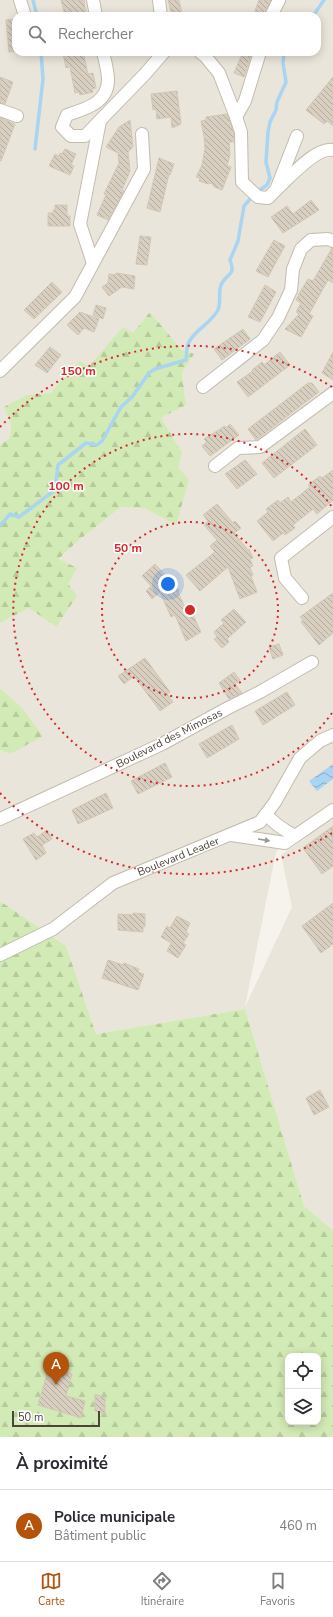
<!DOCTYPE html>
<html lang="fr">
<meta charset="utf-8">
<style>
body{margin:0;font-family:"Nunito Sans",sans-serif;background:#f2f2f3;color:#2b2b33}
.controls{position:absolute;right:12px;bottom:12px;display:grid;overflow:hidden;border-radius:8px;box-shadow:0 2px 10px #0003}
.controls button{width:36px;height:36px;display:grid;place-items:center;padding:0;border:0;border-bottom:1px solid #e1e1e2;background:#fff;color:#2b2b33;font:20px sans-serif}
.scale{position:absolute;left:12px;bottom:10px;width:88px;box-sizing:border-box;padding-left:4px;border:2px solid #4b4439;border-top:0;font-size:11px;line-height:14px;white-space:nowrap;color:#4b4439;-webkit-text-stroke:3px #fff;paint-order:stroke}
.you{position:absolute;left:168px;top:584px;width:14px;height:14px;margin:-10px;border:3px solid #fff;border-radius:50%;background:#1a73e8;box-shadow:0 0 0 6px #1a73e833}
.badge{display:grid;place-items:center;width:26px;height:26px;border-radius:50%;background:#b45309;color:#fff;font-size:13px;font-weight:700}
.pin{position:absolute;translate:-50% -33px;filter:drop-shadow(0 1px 2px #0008)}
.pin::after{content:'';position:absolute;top:21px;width:14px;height:12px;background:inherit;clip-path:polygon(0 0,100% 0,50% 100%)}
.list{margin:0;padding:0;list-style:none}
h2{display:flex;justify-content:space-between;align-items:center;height:52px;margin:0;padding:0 16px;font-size:17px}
h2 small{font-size:13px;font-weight:400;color:#7c7c81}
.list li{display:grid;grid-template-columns:26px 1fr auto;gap:12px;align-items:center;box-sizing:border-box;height:72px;padding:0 16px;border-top:1px solid #e1e1e2}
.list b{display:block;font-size:15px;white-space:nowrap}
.list p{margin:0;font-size:13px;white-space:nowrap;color:#7c7c81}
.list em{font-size:13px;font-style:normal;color:#7c7c81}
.icon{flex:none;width:22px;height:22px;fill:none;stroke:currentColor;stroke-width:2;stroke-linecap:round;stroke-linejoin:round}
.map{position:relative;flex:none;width:333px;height:1437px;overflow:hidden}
.search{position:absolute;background:#fff;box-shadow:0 2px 10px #0003;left:12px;right:12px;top:12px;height:44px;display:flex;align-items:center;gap:10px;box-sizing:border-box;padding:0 14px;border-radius:12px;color:#7c7c81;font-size:15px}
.sheet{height:124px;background:#fff}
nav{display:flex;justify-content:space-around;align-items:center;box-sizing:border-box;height:56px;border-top:1px solid #e1e1e2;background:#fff;font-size:11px;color:#7c7c81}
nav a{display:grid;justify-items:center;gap:2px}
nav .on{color:#b45309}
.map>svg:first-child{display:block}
</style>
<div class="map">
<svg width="333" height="1437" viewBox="0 0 333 1437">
<defs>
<pattern id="forest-firs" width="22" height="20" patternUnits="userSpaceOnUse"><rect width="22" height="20" fill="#d2eab5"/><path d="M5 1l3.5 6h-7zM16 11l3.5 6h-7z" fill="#b6ca9c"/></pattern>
<pattern id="water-waves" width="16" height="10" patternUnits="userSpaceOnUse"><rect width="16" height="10" fill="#a9d4f2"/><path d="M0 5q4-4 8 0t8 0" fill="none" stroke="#8caec5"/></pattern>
<pattern id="building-back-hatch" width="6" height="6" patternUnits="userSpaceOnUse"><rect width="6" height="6" fill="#d8cfc1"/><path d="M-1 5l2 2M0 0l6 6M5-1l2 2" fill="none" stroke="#b1aa9e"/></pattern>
</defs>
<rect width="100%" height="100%" fill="#f6f3ec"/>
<path fill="#eae5da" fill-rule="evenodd" d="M0,0H333V1230L304,1206L245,1009L96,1034L66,946L0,901V750L10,754L5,693L0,688V623L29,608L56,627L68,584L59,560L78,541L121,507L144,508L176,525L177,467L182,452L161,418L186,405L182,373L193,354L181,349L150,312L133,334L123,328L89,366L80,361L50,393L27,395L11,423L10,438L0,445ZM16,16H317V52H16ZM302,828L307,837L281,855L292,907L245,1007L276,852Z"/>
<g fill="url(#forest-firs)" fill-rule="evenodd">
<path d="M150,312L181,349L194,354L182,373L186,405L161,418L182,452L178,467L189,480L176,525L144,508L121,507L78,541L59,559L77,568L68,584L77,596L56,627L29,608L0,623V445L10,438L11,423L4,407L27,395L50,393L80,361L89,366L123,327L133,333Z"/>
<path d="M0,688L22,708L43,736L10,754L0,750Z"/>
<path d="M0,901L66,946L96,1034L245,1009L304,1206L333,1230V1437H0ZM288,1356H318V1422H288Z"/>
</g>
<path fill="url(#water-waves)" d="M333,764V779L317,791L309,781Z"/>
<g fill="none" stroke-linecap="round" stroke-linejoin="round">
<g stroke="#a9d4f2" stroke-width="3.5">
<path d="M33,0L37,16"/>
<path d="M313,16L324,0"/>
<path d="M35,149L43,79L41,52"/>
<path d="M260,190L267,185L270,178L266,162L268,132L270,122L276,110L277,102L286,82L283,63L284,52"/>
<path d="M0,526L10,514L19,517L55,490L58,465L86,443L97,445L102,441L121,407L132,397L149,373L155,369L186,360C187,354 186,347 189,342C195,330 211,323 218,310C222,300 217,291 222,283C228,272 236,276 230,260L238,241L244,206L251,198"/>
</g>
</g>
<g fill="url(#building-back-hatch)" stroke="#d3c7b4">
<path d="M61,0H84L86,16H65Z"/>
<path d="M168,0H179L182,14L172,16Z"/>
<path d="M259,0H271L263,16H253Z"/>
<path d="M16,19V51L9,52L6,20Z"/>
<path d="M69,52H83L88,74L93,73L96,88L92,89L93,92L80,95L79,92L75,93L70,67L66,68L63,53Z"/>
<path d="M243,52H252L244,77L234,73Z"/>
<path d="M0,77L13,82L5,104L0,103Z"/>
<path d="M333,77V126L327,121L324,124L306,110Z"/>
<path d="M177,91L181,124L172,128L171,117L157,119L156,109L153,110L151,94Z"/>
<path d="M227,114L234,133V142H229L230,155L227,166L231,167L222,190L214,187L212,183L208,184L199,181L200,178L196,177L202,165L205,149L204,136L201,121L206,120V117Z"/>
<path d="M0,118L15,124L1,161H0Z"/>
<path d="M130,120L133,147L128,152L130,171L122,190L124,191L108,220L97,215L106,195L104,194L119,163L118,153L106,147L119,127Z"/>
<path d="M65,149L76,154L71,165L74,166L70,175L49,166L55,154L59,156L60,153L62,154Z"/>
<path d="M159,158L174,164L170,175L169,174L160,212L147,208Z"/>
<path d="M311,200L319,210L283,233L271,217L287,206L293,214Z"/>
<path d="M55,205H67V216H70V226H48V213H53V210H55Z"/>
<path d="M140,236L151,237L147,265L136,264Z"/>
<path d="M274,240L285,246L268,277L256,271Z"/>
<path d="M332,248H333V283L328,280L309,314L313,316L301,337L285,329L299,314L296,312L301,303L296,300L300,292L308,279L313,281Z"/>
<path d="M116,273L135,276L134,289L122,287L109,296L102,287L108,283L109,274L115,275Z"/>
<path d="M52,282L62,292L34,319L24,310Z"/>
<path d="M265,285L276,292L260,322L248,317Z"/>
<path d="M96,305L106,308L103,319L93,315Z"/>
<path d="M80,312L99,319L94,332L84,328L78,335L67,325Z"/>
<path d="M243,329L250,339L222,360L214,349Z"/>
<path d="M50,347L61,355L47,373L35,365Z"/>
<path d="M280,352L290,365L248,397L237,382L253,371L252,370L262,362L264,365Z"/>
<path d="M333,352V380L322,373Z"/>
<path d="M308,383H312L319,392L256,440L248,429Z"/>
<path d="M230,424L239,435L210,456L202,446L207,442L204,439L225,426L226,428Z"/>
<path d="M305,429L317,445L274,478L262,463Z"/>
<path d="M245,460L257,474L237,489L225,474Z"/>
<path d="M333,470V500L317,514L313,509L293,525L295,528L285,535L283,533L273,541L257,521L268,512L266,509L278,500L280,503L288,497L291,502L310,487L308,485L320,476L322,478Z"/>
<path d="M217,504L233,523L235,521L241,528L234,533L248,550L249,549L253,558L250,559L253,566L250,567L253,575L251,576L257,592L240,599L228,567L200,591L186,575L215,552L210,546L217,540L204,525L208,521L203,515Z"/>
<path d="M155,564L179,590L178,592L186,610L190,609L201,632L186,641L175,615L171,617L160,592L152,599L146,591L151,586L142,576Z"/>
<path d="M333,593V633L319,645L301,622L303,620L300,617Z"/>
<path d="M234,609L246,622L227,639L229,642L222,648L214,639L217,637L214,632L224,623L221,620Z"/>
<path d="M279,644L283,655L273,659L269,647Z"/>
<path d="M145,658L170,692L167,694L173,702L160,711L134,676L124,684L118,676Z"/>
<path d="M234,672L240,680L235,684L242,693L229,699L219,683Z"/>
<path d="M287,692L295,705L263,725L255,711Z"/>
<path d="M232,725L239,739L207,758L199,744Z"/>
<path d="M165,763L172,777L138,794L131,781Z"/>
<path d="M106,793L113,808L78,824L72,810Z"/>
<path d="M333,826V866L322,874L303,848Z"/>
<path d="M47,830L52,839L42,845L46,853L36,860L23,839L34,833L37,837Z"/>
<path d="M333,903V944L321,953L302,926Z"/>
<path d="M133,913L145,914V927L143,926V932L118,930V914L133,915Z"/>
<path d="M177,916L190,923L186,932L189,934L183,943L186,945L178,958L167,951L171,943L161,937L167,926L170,928Z"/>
<path d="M108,960L123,965L124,963L139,969L138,972L144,974L138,990L102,978Z"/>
<path d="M320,1090L329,1107L314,1115L306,1098Z"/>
<path d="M49,1367L72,1374L66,1396L85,1401L81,1418L38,1405Z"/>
<path d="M95,1394L105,1398V1414L95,1411Z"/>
</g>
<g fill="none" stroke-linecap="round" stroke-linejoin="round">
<g stroke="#c2bbae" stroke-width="14">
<g id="minor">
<path d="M20,0L25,16"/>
<path d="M93,0L96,16"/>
<path d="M159,0L161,16"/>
<path d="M271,16L279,0"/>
<path d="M103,52C105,61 108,71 108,80C108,103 85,109 67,115L62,127L71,136H85L145,74L164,52"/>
<path d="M200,52L205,56L219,73L236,117L241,132L242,182L258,197L268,198L276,190L297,136"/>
<path d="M0,110L17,116"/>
<path d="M236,117L245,101L260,52"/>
<path d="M279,187C290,177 317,146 333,150"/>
<path d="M93,263L80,224L100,121"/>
<path d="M0,371L75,297L144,169L142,134"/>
<path d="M203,387L263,340L278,318L291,290L293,269L301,249L311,240L328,239L333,241"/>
<path d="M215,466L238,448L260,447L333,393"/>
<path d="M302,598L285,578L281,558L333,517"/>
<path d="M266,814C274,824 284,830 295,836"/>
<path d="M0,819L162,744L226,709L260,692L312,662"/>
<path d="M231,835L285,843L333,810"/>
<path d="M0,955L53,929L113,883L260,822L275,802L300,758L320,741L333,735"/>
</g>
</g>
<use href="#minor" stroke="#fff" stroke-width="12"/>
</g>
<defs><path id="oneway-solid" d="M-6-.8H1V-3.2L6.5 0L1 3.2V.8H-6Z"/></defs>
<use fill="#9c9892" href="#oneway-solid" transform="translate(264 840) rotate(9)"/>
<g fill="none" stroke="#d62828" stroke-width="2" stroke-dasharray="2 4">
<circle cx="190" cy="610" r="88"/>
<path d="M332 713A176 176 0 1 1 332 507"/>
<path d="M332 833A264 264 0 0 1 0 793M0 427A264 264 0 0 1 332 387"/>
</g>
<g text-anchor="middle" stroke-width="3" stroke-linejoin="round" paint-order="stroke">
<g font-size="11" fill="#4b4439" stroke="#fff">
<text transform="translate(169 738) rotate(-27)" y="4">Boulevard des Mimosas</text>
<text transform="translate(178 856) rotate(-22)" y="4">Boulevard Leader</text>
</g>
</g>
<circle cx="190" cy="610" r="6" fill="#d62828" stroke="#fff" stroke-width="2"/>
<g font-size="12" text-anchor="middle" font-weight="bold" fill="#d62828" stroke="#fff" stroke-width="3" stroke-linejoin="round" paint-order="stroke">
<text x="78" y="375">150 m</text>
<text x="66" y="490">100 m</text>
<text x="128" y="552">50 m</text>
</g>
</svg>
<div class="controls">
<button><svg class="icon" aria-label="locate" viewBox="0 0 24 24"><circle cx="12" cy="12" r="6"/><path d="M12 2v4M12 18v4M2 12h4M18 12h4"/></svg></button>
<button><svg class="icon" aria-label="layers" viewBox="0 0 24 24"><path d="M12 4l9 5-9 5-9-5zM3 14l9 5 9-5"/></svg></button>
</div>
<div class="scale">50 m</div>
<div class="you"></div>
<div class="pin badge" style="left:56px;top:1385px">A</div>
<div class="search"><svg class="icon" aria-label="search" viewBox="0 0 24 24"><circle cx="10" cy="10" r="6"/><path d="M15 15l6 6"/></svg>Rechercher</div>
</div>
<section class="sheet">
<h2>À proximité<small></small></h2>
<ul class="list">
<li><span class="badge">A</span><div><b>Police municipale</b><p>Bâtiment public</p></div><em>460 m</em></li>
</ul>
</section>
<nav>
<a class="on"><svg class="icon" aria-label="map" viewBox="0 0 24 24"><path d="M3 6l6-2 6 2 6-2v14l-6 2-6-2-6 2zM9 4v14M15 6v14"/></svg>Carte</a>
<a><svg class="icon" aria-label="directions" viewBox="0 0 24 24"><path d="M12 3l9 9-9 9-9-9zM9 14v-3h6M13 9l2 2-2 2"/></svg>Itinéraire</a>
<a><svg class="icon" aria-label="saved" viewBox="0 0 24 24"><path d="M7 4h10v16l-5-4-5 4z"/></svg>Favoris</a>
</nav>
